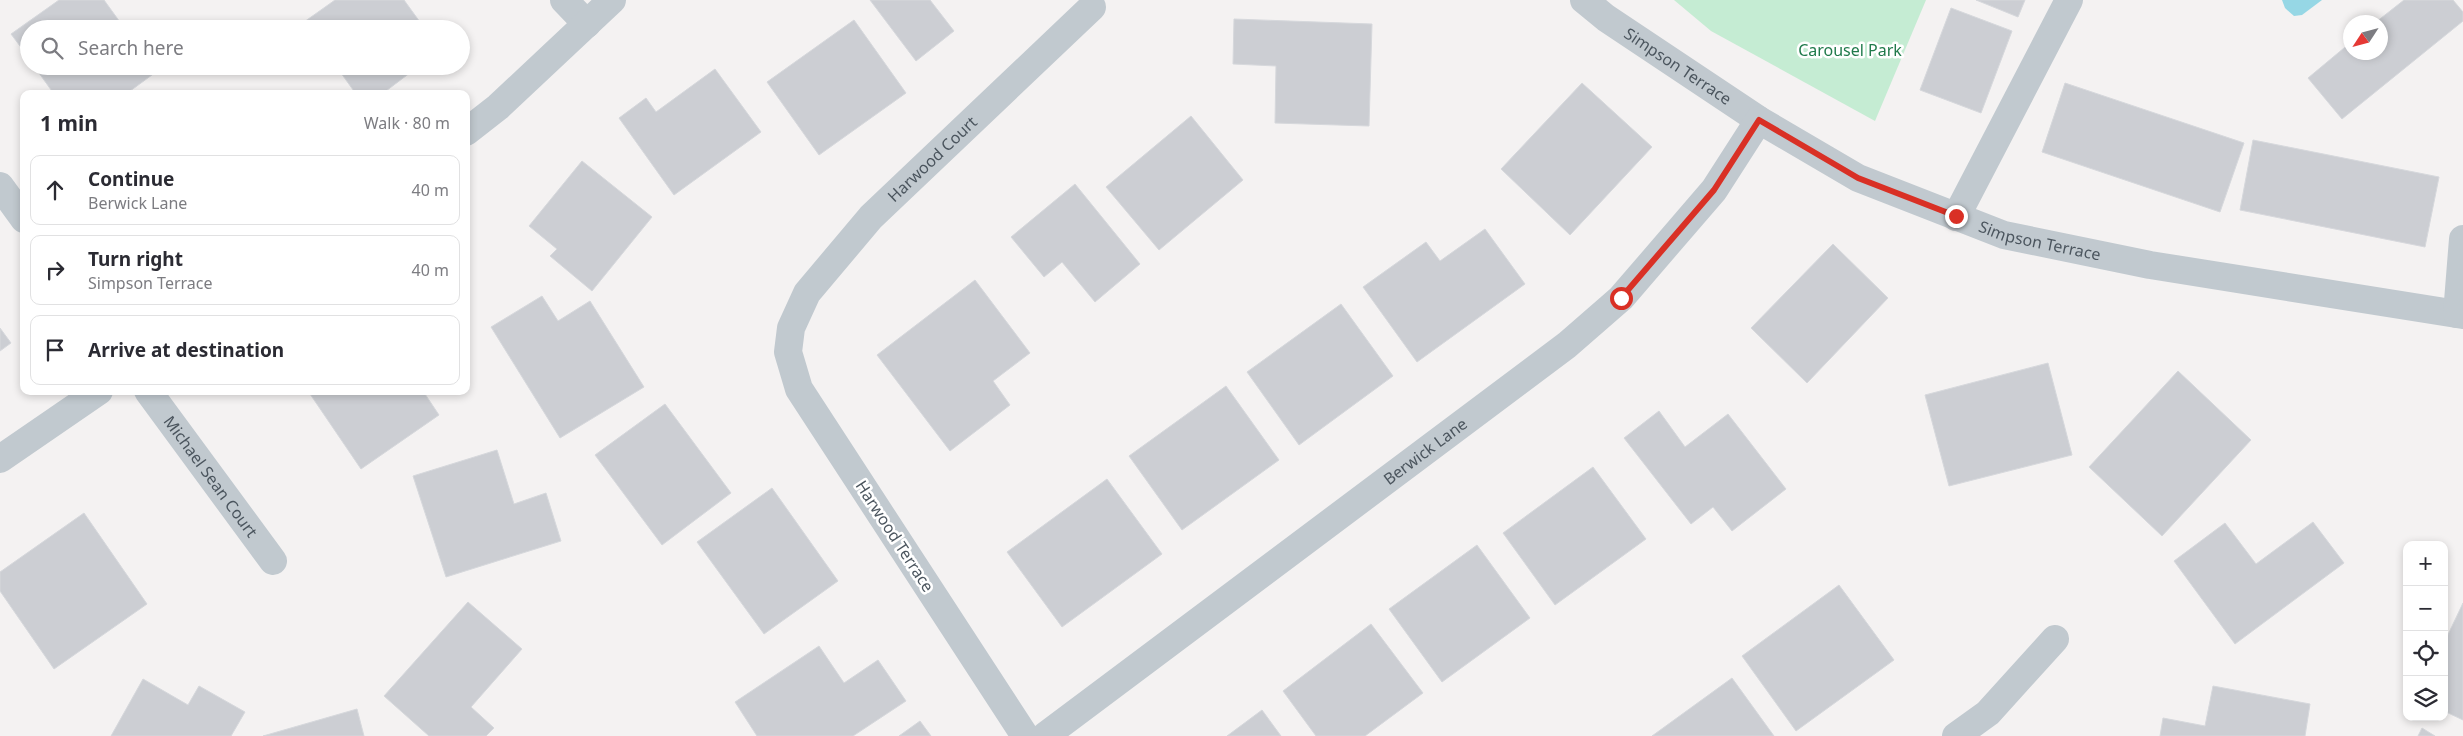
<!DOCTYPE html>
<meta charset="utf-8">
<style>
body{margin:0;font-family:"Noto Sans",sans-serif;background:#f2f2f3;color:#2b2b33}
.controls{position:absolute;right:15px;bottom:15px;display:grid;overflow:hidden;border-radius:10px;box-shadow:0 2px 8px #0003}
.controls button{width:45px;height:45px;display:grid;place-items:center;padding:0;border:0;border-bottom:1px solid #e1e1e2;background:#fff;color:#2b2b33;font:25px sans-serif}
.compass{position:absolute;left:2343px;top:15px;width:45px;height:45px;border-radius:50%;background:#fff;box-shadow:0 2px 8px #0003;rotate:234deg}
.stop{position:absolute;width:15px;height:15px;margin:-11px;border:4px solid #d93025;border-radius:50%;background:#fff}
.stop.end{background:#d93025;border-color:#fff;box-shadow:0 1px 5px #0008}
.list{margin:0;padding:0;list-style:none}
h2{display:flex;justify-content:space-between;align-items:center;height:65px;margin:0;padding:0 20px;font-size:21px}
h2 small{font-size:16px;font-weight:400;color:#7c7c81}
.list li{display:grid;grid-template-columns:32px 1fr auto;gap:15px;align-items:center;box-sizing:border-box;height:70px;margin:0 10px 10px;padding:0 10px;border:1px solid #e1e1e2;border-radius:10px}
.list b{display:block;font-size:19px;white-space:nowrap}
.list p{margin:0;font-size:16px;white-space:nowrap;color:#7c7c81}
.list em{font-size:16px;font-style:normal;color:#7c7c81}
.icon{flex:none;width:28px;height:28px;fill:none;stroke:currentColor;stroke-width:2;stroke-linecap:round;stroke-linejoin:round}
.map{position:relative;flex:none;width:2463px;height:736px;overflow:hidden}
.search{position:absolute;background:#fff;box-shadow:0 2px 8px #0003;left:20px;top:20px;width:450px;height:55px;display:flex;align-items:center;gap:12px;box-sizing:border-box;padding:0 18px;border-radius:28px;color:#7c7c81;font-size:19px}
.panel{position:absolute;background:#fff;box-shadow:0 2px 8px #0003;left:20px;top:90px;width:450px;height:305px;border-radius:10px}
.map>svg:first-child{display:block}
</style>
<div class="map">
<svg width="2463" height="736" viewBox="0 0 2463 736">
<rect width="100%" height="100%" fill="#f4f2f2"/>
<path fill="#c5ecd3" d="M1674,0H1926L1875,121L1711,31Z"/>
<path fill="#96d7e5" d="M2282,0H2322L2302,15L2294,16L2285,8Z"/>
<g fill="#ccced3" stroke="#d6d8dc">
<path d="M59,0H104L125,29H29V58L11,34Z"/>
<path d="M335,0H404L425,29H309L304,22Z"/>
<path d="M870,0H930L954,31L916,61Z"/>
<path d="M1976,0H2025L2018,17Z"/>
<path d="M2404,0H2453L2463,12V21L2342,119L2308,78L2350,43V52H2380V22H2376Z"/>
<path d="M1951,8L2012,31L1981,113L1920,90Z"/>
<path d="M1234,19L1372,24L1369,126L1275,123L1276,66L1233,64Z"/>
<path d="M854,20L906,93L819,155L767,82Z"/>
<path d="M34,66H152L156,72L126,94H54Z"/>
<path d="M336,66H419L382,94H356Z"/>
<path d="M715,69L761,132L674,195L619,118L646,98L656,112Z"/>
<path d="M1582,83L1652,147L1570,235L1501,169Z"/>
<path d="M2065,83L2244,143L2220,212L2042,152Z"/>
<path d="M1191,116L1243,180L1159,250L1106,187Z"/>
<path d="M2253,140L2439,177L2425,247L2240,210Z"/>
<path d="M582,161L652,217L592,291L550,256L557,249L529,226Z"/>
<path d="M1075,184L1140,264L1095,302L1062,262L1044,277L1011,237Z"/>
<path d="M1485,229L1525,284L1417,362L1363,287L1426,242L1440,261Z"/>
<path d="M1833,244L1888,298L1807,383L1751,328Z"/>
<path d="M975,280L1030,353L993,381L1010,405L950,451L877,355Z"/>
<path d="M542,296L558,321L590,301L644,387L560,438L491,327Z"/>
<path d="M1341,304L1393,376L1299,445L1247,372Z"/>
<path d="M0,328L11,343L0,351Z"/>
<path d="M2048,363L2072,455L1949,486L1925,395Z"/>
<path d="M2178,371L2251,440L2162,536L2089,467Z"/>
<path d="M1226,386L1279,460L1182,530L1129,456Z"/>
<path d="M308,391H423L439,415L361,469Z"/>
<path d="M665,404L731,493L662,545L595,455Z"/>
<path d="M1659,411L1685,447L1728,414L1786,489L1732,531L1713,507L1691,524L1624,438Z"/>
<path d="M497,450L514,504L546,493L561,541L446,577L413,476Z"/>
<path d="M1593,467L1646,539L1555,605L1503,533Z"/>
<path d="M1107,479L1162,554L1062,627L1007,552Z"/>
<path d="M772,488L838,581L764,634L697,542Z"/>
<path d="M84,513L147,604L54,669L0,591V572Z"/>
<path d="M2313,522L2344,563L2235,644L2174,561L2225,523L2256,564Z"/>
<path d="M1477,545L1530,618L1442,682L1389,609Z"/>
<path d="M1839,585L1894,660L1796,731L1742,656Z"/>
<path d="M468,602L522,649L471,707L494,728L486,736H429L384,696Z"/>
<path d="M2463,603V720L2444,711V643Z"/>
<path d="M1371,624L1423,693L1365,736H1316L1283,691Z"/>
<path d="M819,646L844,683L878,660L906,701L853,736H757L735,702Z"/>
<path d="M1732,678L1774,736H1652Z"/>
<path d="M143,679L188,705L199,686L245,712L231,736H111Z"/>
<path d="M2213,686L2310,704L2305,736H2160L2163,718L2205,726Z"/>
<path d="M357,709L364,736H263Z"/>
<path d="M1262,710L1281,736H1227Z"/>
<path d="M920,721L931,736H899Z"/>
<path d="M2422,728L2435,736H2418Z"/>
</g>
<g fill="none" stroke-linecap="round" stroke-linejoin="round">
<g stroke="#c1c9cf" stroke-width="28">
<path d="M564,0L587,24"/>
<path id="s1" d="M1584,0L1606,18L1759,120L1858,178L2004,235L2150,265L2463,315"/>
<path d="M466,132L498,107L612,0"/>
<path d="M0,186L24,219"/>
<path d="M1956,217L2069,0"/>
<path d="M2457,314L2463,239"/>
<path id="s2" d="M148,391L273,561"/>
<path d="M0,459L99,391"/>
<path id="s3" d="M1025,736L799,389L788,352L791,328L807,293L871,217L1092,7"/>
<path id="s4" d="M1045,736L1567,345L1621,298L1714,190L1759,120"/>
<path d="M1956,736L1988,713L2055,639"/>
</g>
</g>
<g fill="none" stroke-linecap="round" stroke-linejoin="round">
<path stroke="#d93025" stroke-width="6" d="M1621,298L1714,190L1759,120L1858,178L1956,216"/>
</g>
<g text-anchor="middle" stroke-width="5" stroke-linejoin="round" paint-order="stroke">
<g font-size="16" fill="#207a4b" stroke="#fff">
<text x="1850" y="56">Carousel Park</text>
</g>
<g font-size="16" fill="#4b555e" stroke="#fff">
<text dy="6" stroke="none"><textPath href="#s1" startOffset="115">Simpson Terrace</textPath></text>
<text dy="6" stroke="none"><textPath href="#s3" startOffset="699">Harwood Court</textPath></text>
<text dy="6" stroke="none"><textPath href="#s1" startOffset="520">Simpson Terrace</textPath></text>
<text dy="6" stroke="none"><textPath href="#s4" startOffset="475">Berwick Lane</textPath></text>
<text dy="6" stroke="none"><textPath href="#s2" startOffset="106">Michael Sean Court</textPath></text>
<text transform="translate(895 536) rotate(57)" y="6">Harwood Terrace</text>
</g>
</g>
</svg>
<div class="controls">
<button>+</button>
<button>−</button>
<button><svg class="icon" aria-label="locate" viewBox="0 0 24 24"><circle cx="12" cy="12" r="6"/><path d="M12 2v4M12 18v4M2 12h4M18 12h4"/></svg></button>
<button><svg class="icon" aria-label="layers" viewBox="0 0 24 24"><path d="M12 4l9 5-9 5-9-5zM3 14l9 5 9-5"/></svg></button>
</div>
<svg class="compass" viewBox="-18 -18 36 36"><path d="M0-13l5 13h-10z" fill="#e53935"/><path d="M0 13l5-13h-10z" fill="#7c7c81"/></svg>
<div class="stop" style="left:1621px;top:298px"></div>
<div class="stop end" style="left:1956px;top:216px"></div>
<div class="search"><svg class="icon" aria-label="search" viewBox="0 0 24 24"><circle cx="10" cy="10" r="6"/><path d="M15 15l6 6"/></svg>Search here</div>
<section class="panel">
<h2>1 min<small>Walk · 80 m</small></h2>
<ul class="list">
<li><svg class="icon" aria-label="ahead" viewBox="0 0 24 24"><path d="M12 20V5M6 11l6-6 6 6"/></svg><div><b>Continue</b><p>Berwick Lane</p></div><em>40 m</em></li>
<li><svg class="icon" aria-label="right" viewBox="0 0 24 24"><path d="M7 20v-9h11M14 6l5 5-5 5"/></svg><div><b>Turn right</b><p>Simpson Terrace</p></div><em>40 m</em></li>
<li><svg class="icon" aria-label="arrive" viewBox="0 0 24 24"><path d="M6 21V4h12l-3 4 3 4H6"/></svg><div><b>Arrive at destination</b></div></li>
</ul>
</section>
</div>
